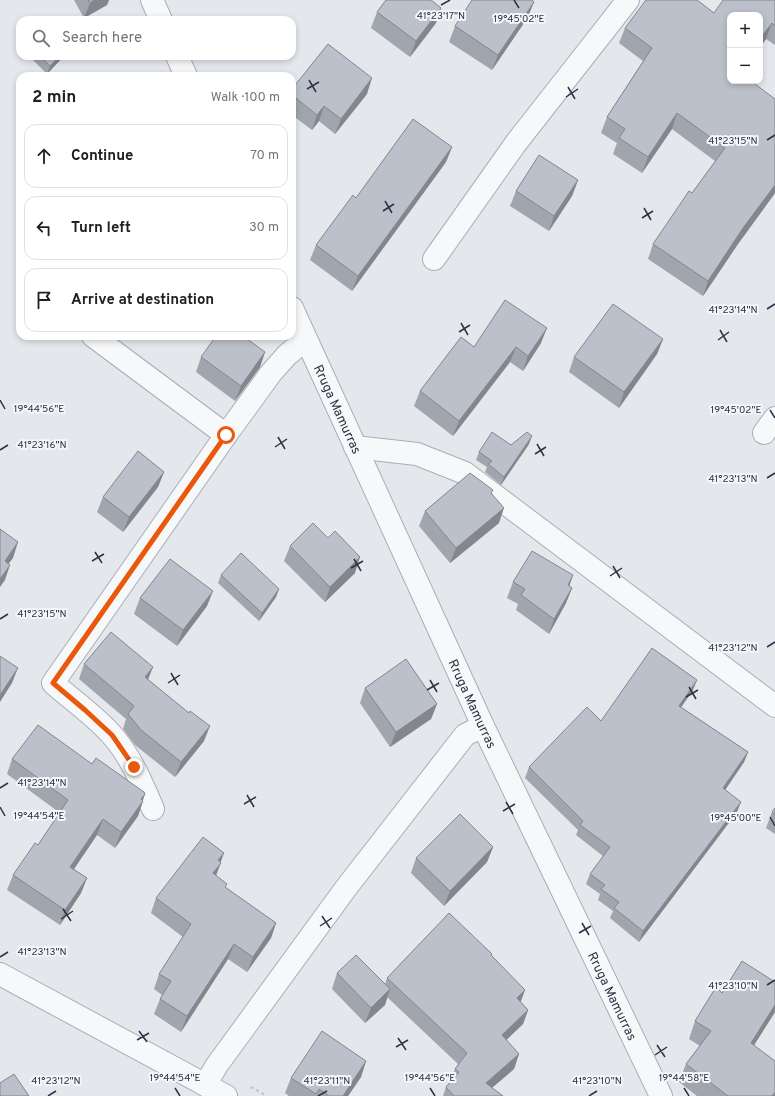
<!DOCTYPE html>
<meta charset="utf-8">
<style>
body{margin:0;font-family:Overpass,sans-serif;background:#f2f2f2;color:#202124}
.controls{position:absolute;right:12px;top:12px;display:grid;overflow:hidden;border-radius:8px;box-shadow:0 2px 6px #0003}
.controls button{width:36px;height:36px;display:grid;place-items:center;padding:0;border:0;border-bottom:1px solid #e0e0e0;background:#fff;color:#202124;font:20px sans-serif}
.stop{position:absolute;width:12px;height:12px;margin:-9px;border:3px solid #ea580c;border-radius:50%;background:#fff}
.stop.end{background:#ea580c;border-color:#fff;box-shadow:0 1px 4px #0008}
.list{margin:0;padding:0;list-style:none}
h2{display:flex;justify-content:space-between;align-items:center;height:52px;margin:0;padding:0 16px;font-size:17px}
h2 small{font-size:13px;font-weight:400;color:#757577}
.list li{display:grid;grid-template-columns:26px 1fr auto;gap:12px;align-items:center;box-sizing:border-box;height:64px;margin:0 8px 8px;padding:0 8px;border:1px solid #e0e0e0;border-radius:12px}
.list b{display:block;font-size:15px;white-space:nowrap}
.list em{font-size:13px;font-style:normal;color:#757577}
.icon{flex:none;width:22px;height:22px;fill:none;stroke:currentColor;stroke-width:2;stroke-linecap:round;stroke-linejoin:round}
.map{position:relative;flex:none;width:775px;height:1096px;overflow:hidden}
.search{position:absolute;background:#fff;box-shadow:0 2px 6px #0003;left:16px;top:16px;width:280px;height:44px;display:flex;align-items:center;gap:10px;box-sizing:border-box;padding:0 14px;border-radius:12px;color:#757577;font-size:15px}
.panel{position:absolute;background:#fff;box-shadow:0 2px 6px #0003;left:16px;top:72px;width:280px;height:268px;border-radius:12px}
.map>svg:first-child{display:block}
</style>
<div class="map">
<svg width="775" height="1096" viewBox="0 0 775 1096">
<rect width="100%" height="100%" fill="#e4e7ec"/>
<g fill="none" stroke-linecap="round" stroke-linejoin="round">
<g stroke="#a9aeb7" stroke-width="24">
<g id="minor">
<path d="M152,0L161,20"/>
<path d="M177,56L186,76"/>
<path d="M434,259L516,143L628,0"/>
<path id="s1" d="M292,308L483,726L661,1096"/>
<path d="M93,336L226,435"/>
<path d="M764,433L775,418"/>
<path d="M355,447L417,454L465,473L775,706"/>
<path d="M153,809C142,783 130,755 111,734C94,715 72,700 53,683L226,435L271,373L287,355L306,339"/>
<path d="M0,974L226,1096"/>
<path d="M205,1085L217,1065L346,888L465,735L483,726"/>
</g>
</g>
<path stroke="#c2c5cb" stroke-width="2.5" stroke-dasharray="3 3" stroke-linecap="butt" d="M251,1087L267,1096"/>
<use href="#minor" stroke="#f7f8fa" stroke-width="22"/>
</g>
<g fill="#a1a5ae">
<path d="M74,0H109L107,5L84,18Z"/>
<path d="M775,0V45L766,39L760,47V15L730,81L775,99V193L738,244L703,296L648,259L653,244L692,193L715,161L672,129L642,173L613,154L617,143L601,133L607,117L643,61L619,43L625,28L714,13Z"/>
<path d="M377,12L436,23L410,57L371,28Z"/>
<path d="M528,17L492,70L449,42L455,26Z"/>
<path d="M29,56H64L47,74Z"/>
<path d="M292,89L367,94L335,134L319,121L312,130L292,115Z"/>
<path d="M452,147L446,162L352,291L310,260L316,245L356,198Z"/>
<path d="M578,180L572,196L549,231L510,206L516,191Z"/>
<path d="M663,339L657,354L619,408L569,372L574,357Z"/>
<path d="M541,343L523,371L510,362L453,436L414,406L420,391L474,347Z"/>
<path d="M265,352L260,367L235,401L196,372L201,357Z"/>
<path d="M529,444L501,485L485,472L487,467L476,460L479,452L511,445Z"/>
<path d="M164,472L158,487L123,532L97,512L103,497Z"/>
<path d="M492,494L499,523L450,563L419,526L425,511Z"/>
<path d="M290,546L355,573L325,602L284,561Z"/>
<path d="M221,575L279,589L276,597L259,621L218,583Z"/>
<path d="M513,582L569,586L572,588L566,603L549,634L516,610L518,604L507,598Z"/>
<path d="M140,598L207,606L177,646L134,614Z"/>
<path d="M84,664L148,679L204,741L175,777L135,745L123,729L126,719L79,679Z"/>
<path d="M365,688L437,704L431,719L390,747L360,703Z"/>
<path d="M693,690L681,707L748,752L744,762L725,790L737,812L639,942L610,918L613,911L598,900L600,894L586,884L590,874L603,856L576,835L578,830L525,778L529,767L601,721Z"/>
<path d="M12,759L92,764L145,794L138,816L115,848L97,835L74,869L87,878L81,893L60,925L7,890L13,875L38,845L60,813L7,774Z"/>
<path d="M775,808V834L766,828L772,812Z"/>
<path d="M493,847L487,862L444,906L411,873L416,858Z"/>
<path d="M221,863L216,876L226,888L276,923L271,938L247,972L228,959L181,1032L154,1014L160,999L162,995L154,989L159,974L183,937L151,913L156,898Z"/>
<path d="M491,956L521,1002L528,1010L523,1024L506,1040L519,1054L514,1069L492,1088L503,1096H443L446,1087L450,1082L455,1069L458,1064L387,997L385,1005L365,1023L332,989L337,973L385,984L387,978Z"/>
<path d="M775,982V1012L754,1045L775,1096H697L679,1082L686,1064L700,1046L689,1039L695,1021L722,993Z"/>
<path d="M366,1061L361,1077L348,1096H289L285,1093L291,1078Z"/>
</g>
<g fill="#83868d">
<path d="M95,0H109L107,5L84,18L90,3Z"/>
<path d="M534,2L528,17L492,70L498,55Z"/>
<path d="M441,8L436,23L410,57L416,41Z"/>
<path d="M772,23L766,39L760,47V39Z"/>
<path d="M60,56H64L47,74L50,66Z"/>
<path d="M372,78L367,94L335,134L341,119Z"/>
<path d="M324,106L319,121L312,130L317,115Z"/>
<path d="M677,113L672,129L642,173L648,157Z"/>
<path d="M452,147L446,162L352,291L358,276Z"/>
<path d="M578,180L572,196L549,231L554,216Z"/>
<path d="M775,185V193L738,244L703,296L708,281L743,228Z"/>
<path d="M547,328L541,343L523,371L528,356Z"/>
<path d="M663,339L657,354L619,408L624,392Z"/>
<path d="M516,347L510,362L453,436L459,421Z"/>
<path d="M265,352L260,367L235,401L241,386Z"/>
<path d="M532,436L529,444L501,485L504,477Z"/>
<path d="M164,472L158,487L123,532L129,517Z"/>
<path d="M504,508L499,523L450,563L456,548Z"/>
<path d="M18,542L13,558L0,575L5,561Z"/>
<path d="M360,557L355,573L325,602L330,587Z"/>
<path d="M10,565L5,580L0,587V579Z"/>
<path d="M573,575L568,590V585Z"/>
<path d="M572,588L566,603L549,634L554,619Z"/>
<path d="M279,589L276,597L259,621L262,613Z"/>
<path d="M213,591L207,606L177,646L183,630Z"/>
<path d="M153,667L147,682L145,677Z"/>
<path d="M18,668L12,683L0,702V695Z"/>
<path d="M697,680L693,690L675,716L679,706Z"/>
<path d="M437,704L431,719L390,747L396,732Z"/>
<path d="M210,726L204,741L175,777L181,762Z"/>
<path d="M748,752L744,762L719,799L723,788Z"/>
<path d="M145,794L141,804L143,801L138,816L115,848L121,832L141,799Z"/>
<path d="M741,802L737,812L639,942L643,931Z"/>
<path d="M103,819L97,835L65,882L70,867Z"/>
<path d="M493,847L487,862L444,906L450,891Z"/>
<path d="M224,853L215,878L208,888L218,860Z"/>
<path d="M87,878L81,893L60,925L65,910Z"/>
<path d="M276,923L271,938L247,972L253,957Z"/>
<path d="M234,944L228,959L181,1032L187,1016Z"/>
<path d="M390,989L385,1005L365,1023L371,1008Z"/>
<path d="M525,990L520,1004L517,998Z"/>
<path d="M775,1005V1012L744,1061L751,1043Z"/>
<path d="M528,1010L523,1024L497,1049L502,1035Z"/>
<path d="M519,1054L514,1069L482,1096L486,1083Z"/>
<path d="M366,1061L361,1077L348,1096H343Z"/>
<path d="M775,1092V1096H772Z"/>
</g>
<g fill="#bbc0ca" stroke="#83868d">
<path d="M88,0H95L90,3Z"/>
<path d="M386,0H431L441,8L416,41L377,12Z"/>
<path d="M472,0H532L534,2L498,55L455,26Z"/>
<path d="M646,0H697L714,13L723,0H775V26L772,23L760,39V15H730V81H751L775,99V185L743,228L708,281L653,244L689,191L692,193L725,148L677,113L648,157L619,138L625,129L607,117L652,48L625,28Z"/>
<path d="M328,44L372,78L341,119L324,106L317,115L292,95V89Z"/>
<path d="M40,56H60L50,66Z"/>
<path d="M413,119L452,147L358,276L316,245L353,195L356,198Z"/>
<path d="M539,155L578,180L554,216L516,191Z"/>
<path d="M505,300L547,328L528,356L516,347L459,421L420,391L461,337L474,347Z"/>
<path d="M613,304L663,339L624,392L574,357Z"/>
<path d="M216,336H243L265,352L241,386L201,357Z"/>
<path d="M492,432L511,445L527,432L532,436L504,477L488,464L492,461L479,452Z"/>
<path d="M138,451L164,472L129,517L103,497Z"/>
<path d="M470,473L493,490L491,493L504,508L456,548L425,511Z"/>
<path d="M313,523L328,538L335,531L360,557L330,587L290,546Z"/>
<path d="M0,529L18,542L5,561L10,565L0,579Z"/>
<path d="M532,551L573,575L568,585L572,588L554,619L521,595L525,589L513,582Z"/>
<path d="M241,553L279,589L262,613L221,575Z"/>
<path d="M170,559L213,591L183,630L140,598Z"/>
<path d="M111,632L153,667L145,677L189,713L190,711L210,726L181,762L141,730L128,714L134,706L84,664Z"/>
<path d="M652,648L697,680L679,706L748,752L723,788L741,802L643,931L614,908L619,902L601,889L605,885L590,874L610,847L580,825L583,821L529,767L587,707L601,721Z"/>
<path d="M0,656L18,668L0,695Z"/>
<path d="M406,659L437,704L396,732L365,688Z"/>
<path d="M38,725L92,764L96,758L144,792L145,794L141,799L143,801L121,832L103,819L70,867L87,878L65,910L13,875L35,843L38,845L68,800L12,759Z"/>
<path d="M775,808V815L772,812Z"/>
<path d="M460,814L493,847L450,891L416,858Z"/>
<path d="M203,837L224,853L218,860L221,863L213,873L227,884L225,887L276,923L253,957L234,944L187,1016L160,999L171,981L159,974L191,924L156,898Z"/>
<path d="M449,913L492,954L491,955L525,990L517,998L528,1010L502,1035L519,1054L486,1083L503,1096H454L446,1087L459,1072L455,1069L467,1053L387,978Z"/>
<path d="M356,955L390,989L371,1008L337,973Z"/>
<path d="M742,961L775,982V1005L751,1043L775,1061V1092L772,1096H728L686,1064L711,1031L695,1021L716,987L722,993Z"/>
<path d="M322,1031L366,1061L343,1096H329L319,1089L316,1094L291,1078Z"/>
<path d="M14,1074L29,1096H0V1083Z"/>
</g>
<g fill="none" stroke-linecap="round" stroke-linejoin="round">
<path stroke="#ea580c" stroke-width="5" d="M134,767L112,735L85,710L53,683L226,435"/>
</g>
<path fill="none" stroke="#2b3445" stroke-width="1.5" d="M514,0L519,8M441,5L450,0M309,80L316,92M568,87L575,99M307,89L319,82M566,97L578,89M767,140L775,135M385,201L392,213M644,208L651,220M383,211L394,204M642,218L653,211M767,309L775,304M461,323L468,335M720,330L727,342M459,332L470,325M718,340L729,332M0,400L5,409M770,410L775,418M278,437L285,449M537,444L544,456M275,447L287,439M0,450L8,445M535,454L546,447M767,478L775,473M95,552L102,563M354,559L361,571M92,561L104,554M613,566L620,578M351,568L363,561M610,576L622,568M0,619L8,614M767,647L775,642M171,673L178,685M430,680L437,692M168,683L180,675M689,687L696,699M427,690L439,683M686,697L698,690M0,788L8,783M247,795L254,807M506,802L513,814M244,804L256,797M0,807L5,816M503,811L515,804M770,817L775,826M63,909L71,921M322,916L330,928M61,919L73,911M582,923L589,935M320,926L332,918M579,933L591,926M0,957L8,952M767,985L775,980M139,1031L147,1042M398,1038L406,1050M137,1040L149,1033M657,1045L665,1057M396,1047L408,1040M655,1055L667,1047M175,1088L180,1096M430,1088L435,1096M684,1088L689,1096M48,1096L56,1091M318,1096L327,1091M589,1096L597,1091"/>
<g text-anchor="middle" stroke-width="4" stroke-linejoin="round" paint-order="stroke">
<g font-size="13" fill="#2b3445" stroke="#f4f6f9">
<text dy="5" stroke="none"><textPath href="#s1" startOffset="111">Rruga Mamurras</textPath></text>
<text dy="5" stroke="none"><textPath href="#s1" startOffset="435">Rruga Mamurras</textPath></text>
<text dy="5" stroke="none"><textPath href="#s1" startOffset="759">Rruga Mamurras</textPath></text>
</g>
</g>
<g font-size="10" text-anchor="middle" fill="#2b3445" stroke="#f4f6f9" stroke-width="4" stroke-linejoin="round" paint-order="stroke">
<text x="441" y="19">41°23'17"N</text>
<text x="519" y="22">19°45'02"E</text>
<text x="733" y="144">41°23'15"N</text>
<text x="733" y="313">41°23'14"N</text>
<text x="39" y="412">19°44'56"E</text>
<text x="736" y="413">19°45'02"E</text>
<text x="42" y="448">41°23'16"N</text>
<text x="733" y="482">41°23'13"N</text>
<text x="42" y="617">41°23'15"N</text>
<text x="733" y="651">41°23'12"N</text>
<text x="42" y="786">41°23'14"N</text>
<text x="39" y="819">19°44'54"E</text>
<text x="736" y="821">19°45'00"E</text>
<text x="42" y="955">41°23'13"N</text>
<text x="733" y="989">41°23'10"N</text>
<text x="175" y="1081">19°44'54"E</text>
<text x="430" y="1081">19°44'56"E</text>
<text x="684" y="1081">19°44'58"E</text>
<text x="56" y="1084">41°23'12"N</text>
<text x="327" y="1084">41°23'11"N</text>
<text x="597" y="1084">41°23'10"N</text>
</g>
</svg>
<div class="controls">
<button>+</button>
<button>−</button>
</div>
<div class="stop" style="left:226px;top:435px"></div>
<div class="stop end" style="left:134px;top:767px"></div>
<div class="search"><svg class="icon" aria-label="search" viewBox="0 0 24 24"><circle cx="10" cy="10" r="6"/><path d="M15 15l6 6"/></svg>Search here</div>
<section class="panel">
<h2>2 min<small>Walk · 100 m</small></h2>
<ul class="list">
<li><svg class="icon" aria-label="ahead" viewBox="0 0 24 24"><path d="M12 20V5M6 11l6-6 6 6"/></svg><div><b>Continue</b></div><em>70 m</em></li>
<li><svg class="icon" aria-label="left" viewBox="0 0 24 24"><path d="M17 20v-9H6M10 6l-5 5 5 5"/></svg><div><b>Turn left</b></div><em>30 m</em></li>
<li><svg class="icon" aria-label="arrive" viewBox="0 0 24 24"><path d="M6 21V4h12l-3 4 3 4H6"/></svg><div><b>Arrive at destination</b></div></li>
</ul>
</section>
</div>
